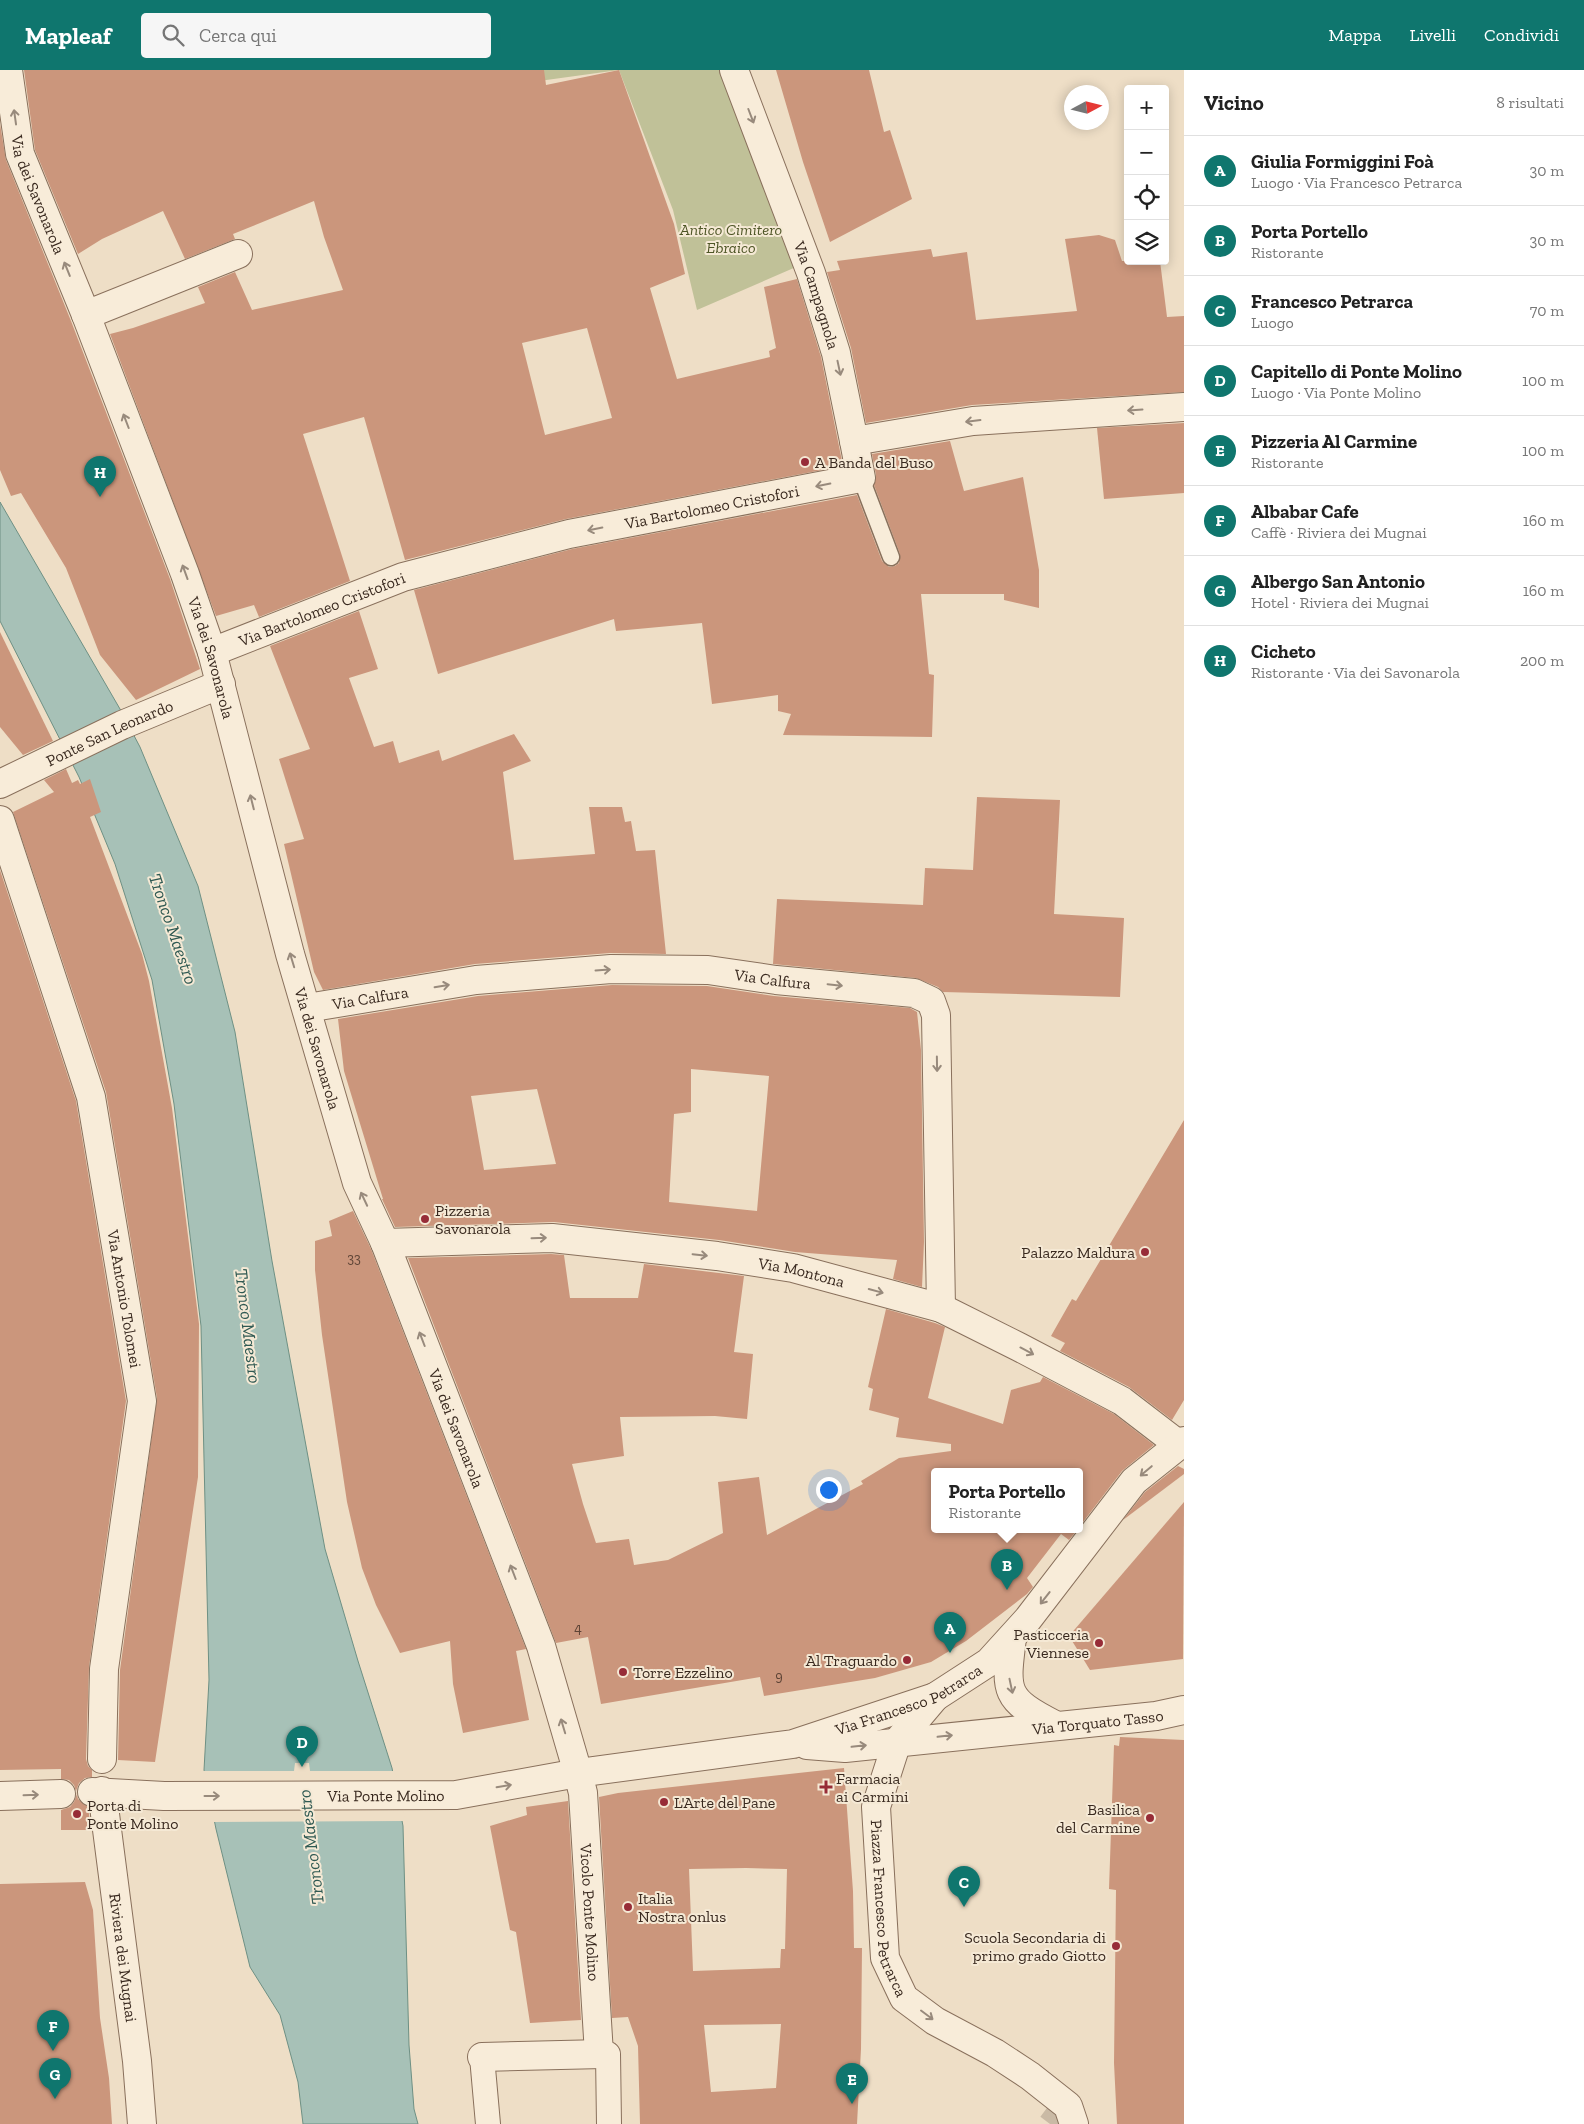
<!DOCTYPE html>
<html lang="it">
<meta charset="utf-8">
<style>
body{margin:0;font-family:"Zilla Slab",serif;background:#f6f6f6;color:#222}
.controls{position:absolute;right:15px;top:15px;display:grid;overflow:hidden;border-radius:5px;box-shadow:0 2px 12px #0003}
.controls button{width:45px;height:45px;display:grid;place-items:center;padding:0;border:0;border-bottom:1px solid #e0e0e0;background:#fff;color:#222;font:25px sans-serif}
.compass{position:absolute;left:1064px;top:15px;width:45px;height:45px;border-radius:50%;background:#fff;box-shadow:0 2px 12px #0003;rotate:83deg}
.you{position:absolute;left:828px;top:1419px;width:18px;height:18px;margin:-12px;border:4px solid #fff;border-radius:50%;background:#1a73e8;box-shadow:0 0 0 8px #1a73e833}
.badge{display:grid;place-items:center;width:32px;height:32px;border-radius:50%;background:#0f766e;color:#fff;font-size:16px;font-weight:700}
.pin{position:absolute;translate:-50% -41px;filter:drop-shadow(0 1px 2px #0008)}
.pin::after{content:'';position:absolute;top:26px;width:18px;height:15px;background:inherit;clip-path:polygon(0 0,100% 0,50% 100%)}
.popup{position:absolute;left:931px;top:1398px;width:152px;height:65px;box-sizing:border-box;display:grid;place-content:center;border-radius:5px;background:#fff;filter:drop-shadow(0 1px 4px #0005);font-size:16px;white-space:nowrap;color:#767676}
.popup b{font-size:19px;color:#222}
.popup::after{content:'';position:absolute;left:50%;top:100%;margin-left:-10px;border:10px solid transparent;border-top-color:#fff}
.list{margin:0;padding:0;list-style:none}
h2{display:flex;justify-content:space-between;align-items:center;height:65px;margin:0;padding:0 20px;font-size:21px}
h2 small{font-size:16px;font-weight:400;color:#767676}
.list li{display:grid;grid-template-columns:32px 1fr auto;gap:15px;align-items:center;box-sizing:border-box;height:70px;padding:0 20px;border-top:1px solid #e0e0e0}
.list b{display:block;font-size:19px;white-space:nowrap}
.list p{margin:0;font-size:16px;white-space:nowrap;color:#767676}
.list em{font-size:16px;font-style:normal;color:#767676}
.icon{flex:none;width:28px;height:28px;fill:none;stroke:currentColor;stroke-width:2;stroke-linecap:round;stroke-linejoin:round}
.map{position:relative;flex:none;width:1184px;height:2054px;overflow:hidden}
header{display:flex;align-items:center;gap:30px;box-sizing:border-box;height:70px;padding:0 25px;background:#0f766e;color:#fff}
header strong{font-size:24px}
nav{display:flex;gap:28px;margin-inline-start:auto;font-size:18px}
.search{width:350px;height:45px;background:#f6f6f6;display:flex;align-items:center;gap:12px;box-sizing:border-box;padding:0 18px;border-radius:5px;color:#767676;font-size:19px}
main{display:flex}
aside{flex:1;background:#fff}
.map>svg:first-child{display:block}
</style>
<header>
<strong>Mapleaf</strong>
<div class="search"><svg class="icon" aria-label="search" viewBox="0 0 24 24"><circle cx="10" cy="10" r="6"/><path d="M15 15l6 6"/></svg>Cerca qui</div>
<nav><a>Mappa</a><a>Livelli</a><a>Condividi</a></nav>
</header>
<main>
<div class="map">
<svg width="1184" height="2054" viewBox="0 0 1184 2054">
<rect width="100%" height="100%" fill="#eedec6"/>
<path fill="#c0c198" d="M507,0H721L796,197L697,240L673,140L619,0L510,15Z"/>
<path fill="#a7c1b7" stroke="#6e9084" d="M0,432L120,639L140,677L198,816L235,962L272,1191L325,1479L358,1591L392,1698L403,1756L409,1975L414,2039L418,2054H303L298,2012L280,1945L250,1897L216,1759L204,1700L209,1610L201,1256L174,1034L152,910L115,794L79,707L0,551Z"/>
<path fill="#eedec6" d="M295,1693H309L310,1701H395L405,1751L212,1752L202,1701H294Z"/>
<g fill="#cb967c" fill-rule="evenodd">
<path d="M24,0H544L546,15L619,0L674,154L685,204L650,218L677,309L770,287L769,281L776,278L764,217L797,209L821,287L843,396L566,449L405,490L364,347L303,364L350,511L259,547L254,535L216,546L110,264L133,258L205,233L198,217L235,202L252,240L343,220L324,167L314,131L233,164L235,169L185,189L163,141L102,169L78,184L35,80ZM587,258L612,348L545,365L522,273Z"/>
<path d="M776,0H869L884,62L890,60L912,129L830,172L803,92Z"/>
<path d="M0,54L6,90L71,251L170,509L200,599L136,630L100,585L66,498L21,423L11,426L0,400Z"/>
<path d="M1099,165L1115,170L1122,191H1160L1167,247L1184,246V322L972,335L866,353L851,278L827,202L840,200L837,191L931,179L933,187L967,182L976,250L1077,241L1065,169Z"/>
<path d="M1184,353V423L1104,429L1097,358Z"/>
<path d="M950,371L964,421L1023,407L1039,500V538L1004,530V524H921L929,604L934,605L932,667L783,665L791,644L778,641V625L712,634L702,553L616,561L614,549L438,604L414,520L572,479L857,425L882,491L889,497L895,496L899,493L900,484L874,415L876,405L872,384Z"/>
<path d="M359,541L378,599L349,608L374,677L393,671L399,693L439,680L442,691L514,664L531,691L503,702L514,790L595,784L589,737H622L625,752L631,751L636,781L655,780L666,884L610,883L475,894L323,920L314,902L284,774L304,769L279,689L310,679L270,576Z"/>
<path d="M0,562L53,671L23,685L0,657Z"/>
<path d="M66,699L72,713L78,710L80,714L90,709L101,742L90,747L142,884L149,911L172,1038L199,1254L198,1407L155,1692L118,1690L120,1600L157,1328L106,1022L13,742L54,722L44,710Z"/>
<path d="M977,727L1060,730L1054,844L1124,848L1120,927L943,922L938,917L916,908L773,894L777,829L923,835L925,798L973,800Z"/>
<path d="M0,800L76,1031L126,1331L89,1597L86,1689L88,1696L92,1700V1707L85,1708L79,1713L76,1721L78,1729L88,1737L91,1760H61V1740L70,1737L74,1732L77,1724L74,1715L69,1710L61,1709V1699L0,1700Z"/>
<path d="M612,915L707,916L774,926L910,938L917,942L921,980L924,1172L922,1217L893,1209L897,1190L795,1182L719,1170L554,1152L395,1157L382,1129H383L344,1001L338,949L478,926ZM691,999L769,1006L757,1141L669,1132L674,1044L691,1042ZM537,1019L556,1094L484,1100L471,1026Z"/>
<path d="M1184,1050V1330L1172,1350L1129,1317L1060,1281L1065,1273L1051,1266L1072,1229L1076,1231Z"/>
<path d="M353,1141L371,1179L526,1579L516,1581L529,1650L463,1663L453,1614L450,1571L400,1583L376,1535L362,1498L347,1432L322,1265L315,1200V1171L332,1166L329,1151Z"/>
<path d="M551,1184L564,1185L570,1228H638L644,1194L744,1206L734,1282L753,1284L747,1349L715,1346L620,1347L624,1386L572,1394L583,1434L596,1473L629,1469L634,1495L668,1490L723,1463L718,1412L759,1407L767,1465L863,1414L861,1411L899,1388L951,1381V1374L896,1367L899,1348L869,1340L873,1319L868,1317L886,1239L935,1253L945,1257L928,1328L1003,1354L1011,1320L1040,1312L1043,1307L1114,1344L1154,1375L1122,1401L1080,1456V1401H934V1459H1078L1069,1470L1061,1464L1027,1508L1033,1517L1027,1524L966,1571L931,1592L875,1608L764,1626L760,1607L601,1634L588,1567L556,1573L408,1188Z"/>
<path d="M1178,1396L1184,1399V1404L1123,1450L1145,1422Z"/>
<path d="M1184,1432L1183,1589L1090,1600L1069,1566Z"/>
<path d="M1120,1667L1184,1670V2054H1117L1114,1993L1116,1820L1109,1819L1114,1675L1119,1676Z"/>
<path d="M844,1698L853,1821L854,1878H862L861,1979L857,2054H640L638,1976L628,1947L612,1948L599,1727L618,1723ZM746,1798L787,1799L785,1879H781L780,1898L693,1901L689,1799ZM781,1954L776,2018L711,2022L704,1955Z"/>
<path d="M568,1731L581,1950L530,1953L516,1862L510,1860L490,1756L527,1745L526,1737Z"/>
<path d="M85,1812L93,1840L100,1948L109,2008L112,2054H0V1814Z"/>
</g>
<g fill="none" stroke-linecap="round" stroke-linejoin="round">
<path stroke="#cabaa5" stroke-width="24" stroke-dasharray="24 12" stroke-linecap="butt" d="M1050,2054L1059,2042"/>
<g stroke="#89705c" stroke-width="19">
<path id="service" d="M861,408L891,487"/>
</g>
<g stroke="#89705c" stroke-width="26">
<g id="pedestrian">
<path d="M603,1984H608L609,2054"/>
<path d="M482,1987L488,2054"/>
</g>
</g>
<g stroke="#89705c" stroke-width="30">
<g id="minor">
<path id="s1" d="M8,0L20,84L86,245L185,504L212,582L290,884L357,1113L385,1173L541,1576L578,1703L583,1723L599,1984"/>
<path id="s2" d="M734,0L811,203L836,283L854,371"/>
<path d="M86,245L238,184"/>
<path id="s3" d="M212,582L403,507L569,464L861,408L854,371L973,351L1184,337"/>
<path id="s4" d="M0,714L122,655L221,614"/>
<path id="s5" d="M0,750L91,1027L142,1331L104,1599L102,1689"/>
<path id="s6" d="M307,938L476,910L611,899L708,900L776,910L914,923L931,931L936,945L941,1238"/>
<path id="s7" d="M385,1173L552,1168L717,1186L793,1198L941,1238L1019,1277L1122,1331L1178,1374"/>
<path id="s8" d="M935,1627L897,1672L876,1737L885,1888L904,1928L935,1951L995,1983L1030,2006L1068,2036L1074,2054"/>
<path id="s9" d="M102,1721L137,1991L142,2054"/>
<path d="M482,1987L603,1984"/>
</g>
</g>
<g stroke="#89705c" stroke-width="30">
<g id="tertiary">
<path d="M1012,1568C1005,1622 1004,1629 1055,1655"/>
<path id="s10" d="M807,1675L845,1678L1156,1646L1184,1640"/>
<path id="s11" d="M92,1722L164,1726L456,1725L578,1703L793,1674L935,1627L989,1592L1028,1549L1134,1411L1184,1371"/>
<path d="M0,1726L61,1724"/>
</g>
</g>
<use href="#service" stroke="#f8ecd9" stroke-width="16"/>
<use href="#pedestrian" stroke="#f8ecd9" stroke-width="24"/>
<use href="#minor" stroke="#f8ecd9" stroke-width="28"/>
<use href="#tertiary" stroke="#f8ecd9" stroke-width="28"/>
</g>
<defs><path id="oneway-shaft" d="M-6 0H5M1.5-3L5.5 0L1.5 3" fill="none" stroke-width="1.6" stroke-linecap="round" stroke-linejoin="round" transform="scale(1.25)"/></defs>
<g stroke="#988a7c">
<use href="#oneway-shaft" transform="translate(751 46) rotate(69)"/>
<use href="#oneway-shaft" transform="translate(15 47) rotate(-98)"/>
<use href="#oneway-shaft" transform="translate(67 199) rotate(-112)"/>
<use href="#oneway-shaft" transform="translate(839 298) rotate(78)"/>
<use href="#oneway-shaft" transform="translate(1135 340) rotate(176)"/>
<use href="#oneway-shaft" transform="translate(126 351) rotate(-111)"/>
<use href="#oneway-shaft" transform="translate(973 351) rotate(173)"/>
<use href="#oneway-shaft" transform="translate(823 415) rotate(169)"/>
<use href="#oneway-shaft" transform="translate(595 459) rotate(169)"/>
<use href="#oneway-shaft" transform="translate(185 502) rotate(-110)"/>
<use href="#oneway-shaft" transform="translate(252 732) rotate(-104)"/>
<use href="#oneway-shaft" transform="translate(292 890) rotate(-107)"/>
<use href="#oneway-shaft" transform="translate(603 900) rotate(-4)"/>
<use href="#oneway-shaft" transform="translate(835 915) rotate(6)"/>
<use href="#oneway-shaft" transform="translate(442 916) rotate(-9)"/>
<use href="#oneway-shaft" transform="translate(937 994) rotate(89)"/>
<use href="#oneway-shaft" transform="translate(364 1129) rotate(-115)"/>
<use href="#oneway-shaft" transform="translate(539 1168) rotate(-2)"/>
<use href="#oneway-shaft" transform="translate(700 1185) rotate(6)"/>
<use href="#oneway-shaft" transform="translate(876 1221) rotate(15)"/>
<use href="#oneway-shaft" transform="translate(422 1269) rotate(-111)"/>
<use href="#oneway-shaft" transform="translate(1027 1281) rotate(28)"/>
<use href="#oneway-shaft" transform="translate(1146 1401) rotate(140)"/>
<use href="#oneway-shaft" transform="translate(513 1502) rotate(-111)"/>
<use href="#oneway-shaft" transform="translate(1045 1528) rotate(128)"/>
<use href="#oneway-shaft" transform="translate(1011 1616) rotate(78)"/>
<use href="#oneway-shaft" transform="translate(563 1656) rotate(-107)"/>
<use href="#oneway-shaft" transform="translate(945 1666) rotate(-6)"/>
<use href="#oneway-shaft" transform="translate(859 1676) rotate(-6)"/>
<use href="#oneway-shaft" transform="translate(504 1716) rotate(-9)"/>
<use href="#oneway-shaft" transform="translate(31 1725) rotate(-2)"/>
<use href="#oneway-shaft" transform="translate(212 1726)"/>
<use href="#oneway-shaft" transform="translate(927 1945) rotate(37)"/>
</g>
<g fill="#972c37" stroke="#f5e9d5" stroke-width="2">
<circle cx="805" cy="392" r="5"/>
<circle cx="425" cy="1149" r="5"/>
<circle cx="1145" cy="1182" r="5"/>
<circle cx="1099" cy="1573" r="5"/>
<circle cx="907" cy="1590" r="5"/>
<circle cx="623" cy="1602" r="5"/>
<path d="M823.5 1709.5h5v5h5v5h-5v5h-5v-5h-5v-5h5z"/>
<circle cx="664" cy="1732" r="5"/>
<circle cx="77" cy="1744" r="5"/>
<circle cx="1150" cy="1748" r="5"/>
<circle cx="628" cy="1837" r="5"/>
<circle cx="1116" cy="1876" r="5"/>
</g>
<g text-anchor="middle" stroke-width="4" stroke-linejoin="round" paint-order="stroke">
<g font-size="14" fill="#5e4436">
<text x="354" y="1193">33</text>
<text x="578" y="1563">4</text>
<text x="779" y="1611">9</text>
</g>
<g font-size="16" fill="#39291f" stroke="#f5e9d5">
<text dy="6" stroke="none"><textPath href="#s1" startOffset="129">Via dei Savonarola</textPath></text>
<text dy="6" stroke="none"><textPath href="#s2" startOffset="240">Via Campagnola</textPath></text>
<text dy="6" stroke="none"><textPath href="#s3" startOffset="522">Via Bartolomeo Cristofori</textPath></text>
<text dy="6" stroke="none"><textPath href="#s3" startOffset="118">Via Bartolomeo Cristofori</textPath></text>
<text dy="6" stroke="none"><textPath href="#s1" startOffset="624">Via dei Savonarola</textPath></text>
<text dy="6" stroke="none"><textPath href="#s4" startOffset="121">Ponte San Leonardo</textPath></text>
<text dy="6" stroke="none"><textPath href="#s6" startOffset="469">Via Calfura</textPath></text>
<text dy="6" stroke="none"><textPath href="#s6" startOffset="64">Via Calfura</textPath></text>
<text dy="6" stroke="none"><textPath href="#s1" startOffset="1029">Via dei Savonarola</textPath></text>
<text dy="6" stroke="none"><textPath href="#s7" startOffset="419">Via Montona</textPath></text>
<text dy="6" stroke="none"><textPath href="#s5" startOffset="496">Via Antonio Tolomei</textPath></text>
<text dy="6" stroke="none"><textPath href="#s1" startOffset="1434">Via dei Savonarola</textPath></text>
<text dy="6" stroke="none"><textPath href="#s11" startOffset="829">Via Francesco Petrarca</textPath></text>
<text dy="6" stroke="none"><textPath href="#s10" startOffset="292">Via Torquato Tasso</textPath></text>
<text dy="6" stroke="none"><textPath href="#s11" startOffset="294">Via Ponte Molino</textPath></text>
<text dy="6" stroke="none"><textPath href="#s8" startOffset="230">Piazza Francesco Petrarca</textPath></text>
<text dy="6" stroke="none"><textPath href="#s1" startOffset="1940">Vicolo Ponte Molino</textPath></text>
<text dy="6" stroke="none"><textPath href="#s9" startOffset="168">Riviera dei Mugnai</textPath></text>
</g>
<g font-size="16" font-style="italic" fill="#4e5526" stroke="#f5e9d5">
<text x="731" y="165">Antico Cimitero<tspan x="731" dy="18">Ebraico</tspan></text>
</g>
<g font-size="16" fill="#39291f" stroke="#f5e9d5" text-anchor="start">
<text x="815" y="398">A Banda del Buso</text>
<text x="435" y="1146">Pizzeria<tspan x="435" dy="18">Savonarola</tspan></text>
<text x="1135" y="1188" text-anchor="end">Palazzo Maldura</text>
<text x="1089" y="1570" text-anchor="end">Pasticceria<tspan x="1089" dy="18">Viennese</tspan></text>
<text x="897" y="1596" text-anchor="end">Al Traguardo</text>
<text x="633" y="1608">Torre Ezzelino</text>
<text x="836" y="1714">Farmacia<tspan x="836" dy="18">ai Carmini</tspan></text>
<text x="674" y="1738">L'Arte del Pane</text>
<text x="87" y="1741">Porta di<tspan x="87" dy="18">Ponte Molino</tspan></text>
<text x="1140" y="1745" text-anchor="end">Basilica<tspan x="1140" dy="18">del Carmine</tspan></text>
<text x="638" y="1834">Italia<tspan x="638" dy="18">Nostra onlus</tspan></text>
<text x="1106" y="1873" text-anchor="end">Scuola Secondaria di<tspan x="1106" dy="18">primo grado Giotto</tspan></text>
</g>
<g font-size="18" font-style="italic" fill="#2f5952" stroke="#f5e9d5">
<text transform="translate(173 859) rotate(71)" y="6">Tronco Maestro</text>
<text transform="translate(248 1256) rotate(83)" y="6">Tronco Maestro</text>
<text transform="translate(311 1777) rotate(-97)" y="6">Tronco Maestro</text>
</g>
</g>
</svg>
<div class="controls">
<button>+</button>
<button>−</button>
<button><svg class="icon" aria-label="locate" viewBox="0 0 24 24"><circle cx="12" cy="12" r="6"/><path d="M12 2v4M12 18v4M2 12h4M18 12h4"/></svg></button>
<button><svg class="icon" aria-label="layers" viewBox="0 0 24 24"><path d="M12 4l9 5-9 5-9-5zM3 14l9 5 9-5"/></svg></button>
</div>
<svg class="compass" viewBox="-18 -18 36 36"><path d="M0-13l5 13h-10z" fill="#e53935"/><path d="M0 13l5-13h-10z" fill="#767676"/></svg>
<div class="you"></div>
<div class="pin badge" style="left:950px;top:1583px">A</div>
<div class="pin badge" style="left:1007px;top:1520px">B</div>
<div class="popup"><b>Porta Portello</b>Ristorante</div>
<div class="pin badge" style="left:964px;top:1837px">C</div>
<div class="pin badge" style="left:302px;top:1697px">D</div>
<div class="pin badge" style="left:852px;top:2034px">E</div>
<div class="pin badge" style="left:53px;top:1981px">F</div>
<div class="pin badge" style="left:55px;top:2029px">G</div>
<div class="pin badge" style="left:100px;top:427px">H</div>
</div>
<aside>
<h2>Vicino<small>8 risultati</small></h2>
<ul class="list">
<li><span class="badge">A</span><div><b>Giulia Formiggini Foà</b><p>Luogo · Via Francesco Petrarca</p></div><em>30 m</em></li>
<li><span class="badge">B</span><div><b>Porta Portello</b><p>Ristorante</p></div><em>30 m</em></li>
<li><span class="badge">C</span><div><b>Francesco Petrarca</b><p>Luogo</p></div><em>70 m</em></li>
<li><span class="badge">D</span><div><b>Capitello di Ponte Molino</b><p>Luogo · Via Ponte Molino</p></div><em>100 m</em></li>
<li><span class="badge">E</span><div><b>Pizzeria Al Carmine</b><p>Ristorante</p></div><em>100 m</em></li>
<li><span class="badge">F</span><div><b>Albabar Cafe</b><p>Caffè · Riviera dei Mugnai</p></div><em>160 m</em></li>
<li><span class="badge">G</span><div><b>Albergo San Antonio</b><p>Hotel · Riviera dei Mugnai</p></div><em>160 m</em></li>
<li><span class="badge">H</span><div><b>Cicheto</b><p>Ristorante · Via dei Savonarola</p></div><em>200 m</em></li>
</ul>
</aside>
</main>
